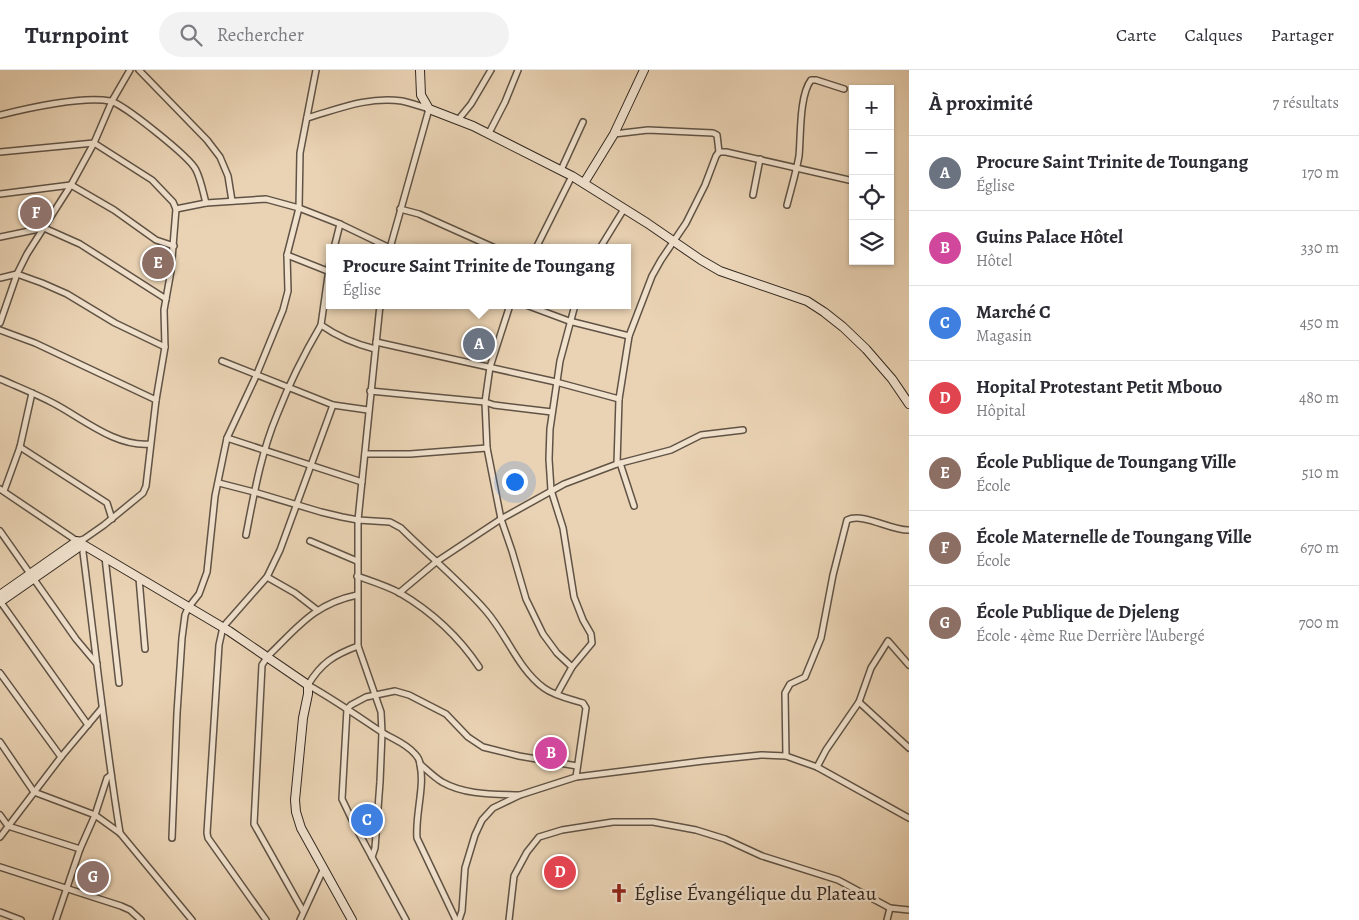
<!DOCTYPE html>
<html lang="fr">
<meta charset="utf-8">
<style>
body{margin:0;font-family:Alegreya,serif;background:#f2f2f3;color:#2b2b33}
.controls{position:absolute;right:15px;top:15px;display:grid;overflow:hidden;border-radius:0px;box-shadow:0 1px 4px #0004}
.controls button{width:45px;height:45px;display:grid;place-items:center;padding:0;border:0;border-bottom:1px solid #e1e1e2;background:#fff;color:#2b2b33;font:25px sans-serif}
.you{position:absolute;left:514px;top:411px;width:18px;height:18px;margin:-12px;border:4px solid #fff;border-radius:50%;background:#1a73e8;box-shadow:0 0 0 8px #1a73e833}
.badge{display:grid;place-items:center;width:32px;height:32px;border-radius:50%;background:#ea580c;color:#fff;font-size:16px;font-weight:700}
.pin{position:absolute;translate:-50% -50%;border:2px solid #fff;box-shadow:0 1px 5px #0006}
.popup{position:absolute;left:326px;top:174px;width:305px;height:65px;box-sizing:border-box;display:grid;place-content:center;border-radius:0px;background:#fff;filter:drop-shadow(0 1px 4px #0005);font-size:16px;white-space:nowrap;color:#7c7c81}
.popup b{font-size:19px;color:#2b2b33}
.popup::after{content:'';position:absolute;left:50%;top:100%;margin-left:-10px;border:10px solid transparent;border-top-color:#fff}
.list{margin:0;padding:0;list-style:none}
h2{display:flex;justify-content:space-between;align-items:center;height:65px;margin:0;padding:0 20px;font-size:21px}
h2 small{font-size:16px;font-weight:400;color:#7c7c81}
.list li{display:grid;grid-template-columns:32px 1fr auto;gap:15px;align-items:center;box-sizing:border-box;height:75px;padding:0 20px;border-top:1px solid #e1e1e2}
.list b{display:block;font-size:19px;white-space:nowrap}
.list p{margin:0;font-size:16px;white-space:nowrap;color:#7c7c81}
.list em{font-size:16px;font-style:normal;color:#7c7c81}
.icon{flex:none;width:28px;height:28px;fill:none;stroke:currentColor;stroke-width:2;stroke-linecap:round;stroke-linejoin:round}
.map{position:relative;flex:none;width:909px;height:850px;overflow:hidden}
header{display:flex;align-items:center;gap:30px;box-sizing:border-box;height:70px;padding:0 25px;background:#fff;border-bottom:1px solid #e1e1e2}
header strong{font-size:24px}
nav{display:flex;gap:28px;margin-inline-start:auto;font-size:18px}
.search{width:350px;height:45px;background:#f2f2f3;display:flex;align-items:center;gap:12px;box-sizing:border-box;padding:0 18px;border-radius:28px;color:#7c7c81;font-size:19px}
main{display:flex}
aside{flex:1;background:#fff}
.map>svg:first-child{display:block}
</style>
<header>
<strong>Turnpoint</strong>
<div class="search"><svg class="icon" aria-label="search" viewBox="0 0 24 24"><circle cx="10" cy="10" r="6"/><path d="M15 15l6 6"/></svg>Rechercher</div>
<nav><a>Carte</a><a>Calques</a><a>Partager</a></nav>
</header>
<main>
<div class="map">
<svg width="909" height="850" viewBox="0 0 909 850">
<rect width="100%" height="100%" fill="#ead3b4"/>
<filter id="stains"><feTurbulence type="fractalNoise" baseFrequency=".004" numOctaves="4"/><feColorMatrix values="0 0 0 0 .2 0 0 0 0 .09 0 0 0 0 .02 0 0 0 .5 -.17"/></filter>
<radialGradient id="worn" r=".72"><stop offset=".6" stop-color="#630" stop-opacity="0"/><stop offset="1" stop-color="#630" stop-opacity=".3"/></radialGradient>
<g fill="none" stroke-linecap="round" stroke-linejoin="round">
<g stroke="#605345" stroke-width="8">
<g id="street">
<path d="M139,0L207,70L220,87L228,106L232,131"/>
<path d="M0,45C28,38 83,26 110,31C122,33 190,87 196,100C201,110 203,122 206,133"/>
<path d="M307,48C338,39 369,26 402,31C411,33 420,36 429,39L390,178"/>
<path d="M458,50L471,34L491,0"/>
<path d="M489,63L505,32L518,0"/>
<path d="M614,64L648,60L713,63L717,65L719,82"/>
<path d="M0,82L94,73L152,110L173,132L176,139L171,201L164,240L165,277L156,330L146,416L143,423L104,455L84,469L77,471L0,419"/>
<path d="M561,100L583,52"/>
<path d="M0,124L71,115L114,140L156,170L174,176"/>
<path d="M753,125L760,89"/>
<path d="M787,135C791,119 796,103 799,86C801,66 799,26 811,10H816L844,19"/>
<path d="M176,139L206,133L266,129L299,138L340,154L390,178"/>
<path d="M400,139L419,144L495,178"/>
<path d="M0,167L44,158L80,174L166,229"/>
<path d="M334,178L340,154"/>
<path d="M536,178L572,106"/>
<path d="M600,178L624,139"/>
<path d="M287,185L330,202"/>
<path d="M330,192L321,255C338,267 355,274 375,279"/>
<path d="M0,208L17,204L42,213L67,224L115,253L165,277"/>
<path d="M380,235L358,450V576C334,585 321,593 308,615C333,629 356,645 380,661C392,669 406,673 415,684C418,687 420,691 420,695C425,716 415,745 417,768L456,850"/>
<path d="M510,235L490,297L485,332L487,378L501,449L512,481L526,529L543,564L557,583L572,597"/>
<path d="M526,235L569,251L629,266"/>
<path d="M0,253L17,204L27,184L71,115L94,73L112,31L130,0"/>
<path d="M0,260L35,273L156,330"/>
<path d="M376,272L556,312L619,329"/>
<path d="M222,291L333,335L368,340"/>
<path d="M0,309C18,317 36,324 53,333C82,348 115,377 150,374"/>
<path d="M370,321L485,332L494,335L552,342"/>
<path d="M227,368L362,412"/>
<path d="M20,377L107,433L112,449"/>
<path d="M365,384H410L487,378"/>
<path d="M620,393L634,436"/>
<path d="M621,393L671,380L701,365L743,360"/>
<path d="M617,394L619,329L629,266L652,206L661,190L686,153L705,115L716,86L719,82H726L849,110"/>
<path d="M219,413L254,422L321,442L342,447L358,450L390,452L401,458C429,486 460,511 486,541C507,565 518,599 544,618C555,626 570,629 583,633L586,638L576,707"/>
<path d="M4,421L20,377L32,323"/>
<path d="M0,461L76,569L97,594"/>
<path d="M246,465C254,424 261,383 277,345C289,314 304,284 321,255"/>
<path d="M310,471L357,491"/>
<path d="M84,476L83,482C95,576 105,670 120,763"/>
<path d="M105,487L119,613"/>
<path d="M357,506C371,511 387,516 400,523C432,542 459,567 479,597"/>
<path d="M267,507L295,523L317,540"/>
<path d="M139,508L145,579"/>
<path d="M399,523L436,492L501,449L564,414L617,394"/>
<path d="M0,531L88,655"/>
<path d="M358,576L381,642L382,663L380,712L375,778L372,787"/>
<path d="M0,603L61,687"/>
<path d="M557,624L572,597L592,573L591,564L583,550L574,527L563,458L551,420L549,389L550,359L560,291L575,235"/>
<path d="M859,632L909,678"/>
<path d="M0,672L34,722L95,745L120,763L192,850"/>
<path d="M786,686L785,623L790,614L805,607L821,568L833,505L847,450C863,442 891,461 909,460"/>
<path d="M420,694C427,700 434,707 442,712C465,725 493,724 519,725"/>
<path d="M817,697L826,680L859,632L871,598L888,571L909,595"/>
<path d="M0,745L8,756L80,779"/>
<path d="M0,767L61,687L102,638"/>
<path d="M172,768L177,643L182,568L185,545L188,538L199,524L207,502L215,426L227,368L256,306L283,240L288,221L287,185L299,138L300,83L316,0"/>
<path d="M0,797L121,836L130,840L141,850"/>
<path d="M303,841L254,754L262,595L268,586C298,557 314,534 357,525"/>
<path d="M0,842L21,850"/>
<path d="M56,850L80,779L95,745L107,708L111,705"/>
<path d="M266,850L208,768L207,763L219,575L223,557L267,507L280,480L333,335"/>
<path d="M300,850L323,800"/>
<path d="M406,850L354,754L342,729L347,639L351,635L366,627L395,621L409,625L446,644L468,667L483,677L519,686L577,696"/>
<path d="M459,850L462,841L465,798L475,765L482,750L493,738L520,725L576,707L703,691L761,685L786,686L817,697L909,748"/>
<path d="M509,850L514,806L527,782L539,767L562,760L613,752H653L696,760L725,769L762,786L838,810L890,838L909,840"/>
<path d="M887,850L890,838"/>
</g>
</g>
<g stroke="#322820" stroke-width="10">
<g id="secondary">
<path d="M420,0L421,25L429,39L473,56L572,106L647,153L701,190L720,201L807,231L824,242L843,257L866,279L892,309L909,334"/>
<path d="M584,113L614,64L644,0"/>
<path d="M0,525L77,471L229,561L308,615V624L303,648L295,730L296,742L301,758L352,850"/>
<path d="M0,532L82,475"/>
</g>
</g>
<use href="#street" stroke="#f1e2ce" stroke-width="5"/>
<use href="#secondary" stroke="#f1e2ce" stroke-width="8"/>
</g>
<defs>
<g id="church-bare" transform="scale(1.5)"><path d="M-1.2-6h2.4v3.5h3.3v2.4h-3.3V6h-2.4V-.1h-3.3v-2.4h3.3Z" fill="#8f2418" stroke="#f1e2ce" stroke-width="2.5" paint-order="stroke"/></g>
</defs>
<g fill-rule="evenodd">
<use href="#church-bare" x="619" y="823"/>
</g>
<g text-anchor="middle" stroke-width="4.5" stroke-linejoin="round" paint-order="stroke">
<g font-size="20" fill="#322820" stroke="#f1e2ce" text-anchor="start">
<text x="634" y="830">Église Évangélique du Plateau</text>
</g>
</g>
<rect width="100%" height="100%" filter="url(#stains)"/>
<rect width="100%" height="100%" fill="url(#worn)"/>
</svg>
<div class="controls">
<button>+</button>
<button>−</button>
<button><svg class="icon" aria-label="locate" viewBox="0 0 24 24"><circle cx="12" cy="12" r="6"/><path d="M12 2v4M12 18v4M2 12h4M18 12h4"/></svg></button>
<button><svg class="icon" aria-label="layers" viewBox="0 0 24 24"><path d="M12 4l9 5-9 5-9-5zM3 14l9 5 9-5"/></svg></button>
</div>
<div class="you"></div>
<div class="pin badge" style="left:479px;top:274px;background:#6b7280">A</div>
<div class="popup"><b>Procure Saint Trinite de Toungang</b>Église</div>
<div class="pin badge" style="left:551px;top:683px;background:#d1479c">B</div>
<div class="pin badge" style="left:367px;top:750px;background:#3f7fe0">C</div>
<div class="pin badge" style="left:560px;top:802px;background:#e0444e">D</div>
<div class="pin badge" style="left:158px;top:193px;background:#8d6e63">E</div>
<div class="pin badge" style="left:36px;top:143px;background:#8d6e63">F</div>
<div class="pin badge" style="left:93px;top:807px;background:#8d6e63">G</div>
</div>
<aside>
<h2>À proximité<small>7 résultats</small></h2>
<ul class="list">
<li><span class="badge" style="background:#6b7280">A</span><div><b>Procure Saint Trinite de Toungang</b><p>Église</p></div><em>170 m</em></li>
<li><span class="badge" style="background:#d1479c">B</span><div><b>Guins Palace Hôtel</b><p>Hôtel</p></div><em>330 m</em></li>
<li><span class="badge" style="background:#3f7fe0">C</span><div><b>Marché C</b><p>Magasin</p></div><em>450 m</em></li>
<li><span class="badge" style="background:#e0444e">D</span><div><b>Hopital Protestant Petit Mbouo</b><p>Hôpital</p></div><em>480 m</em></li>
<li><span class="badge" style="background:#8d6e63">E</span><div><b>École Publique de Toungang Ville</b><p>École</p></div><em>510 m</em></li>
<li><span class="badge" style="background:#8d6e63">F</span><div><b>École Maternelle de Toungang Ville</b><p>École</p></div><em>670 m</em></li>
<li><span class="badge" style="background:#8d6e63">G</span><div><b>École Publique de Djeleng</b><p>École · 4ème Rue Derrière l'Aubergé</p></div><em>700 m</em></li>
</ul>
</aside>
</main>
